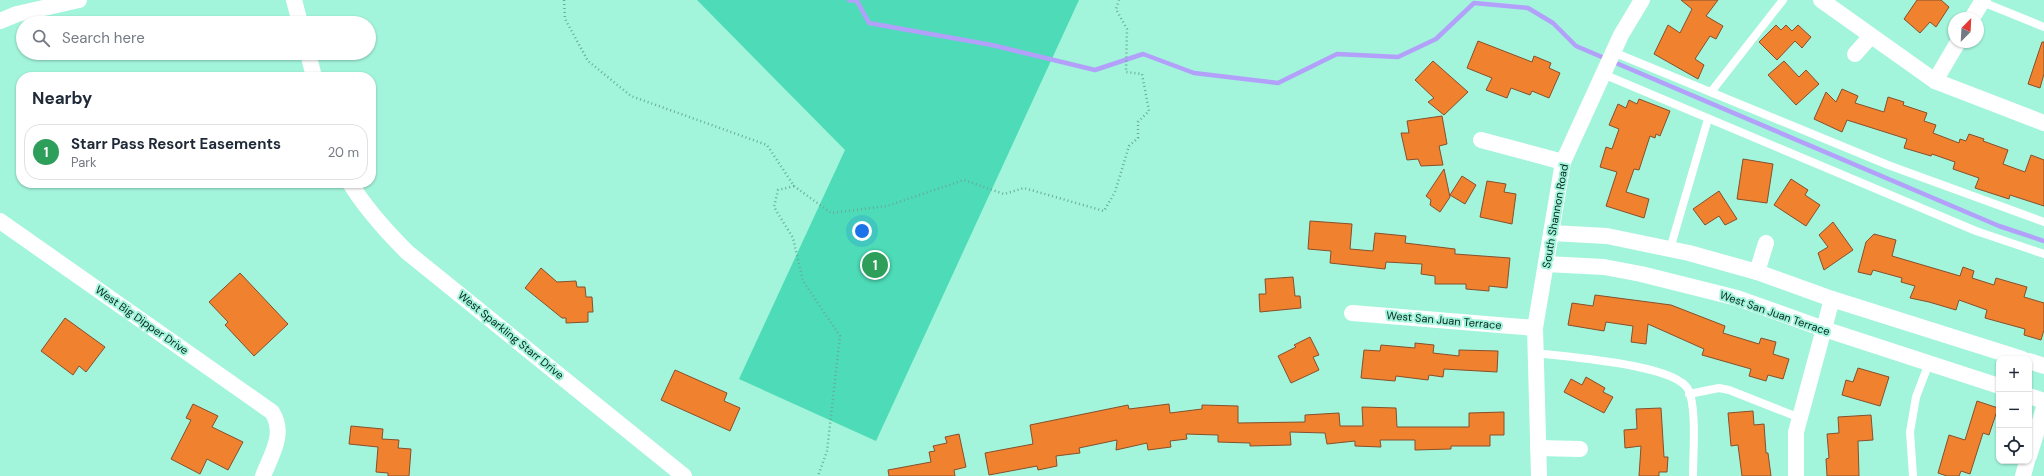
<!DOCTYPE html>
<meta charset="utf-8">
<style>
body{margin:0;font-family:"DM Sans",sans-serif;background:#f2f2f3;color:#1f2937}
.controls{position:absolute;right:12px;bottom:12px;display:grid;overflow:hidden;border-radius:8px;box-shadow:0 1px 3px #0004}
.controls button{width:36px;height:36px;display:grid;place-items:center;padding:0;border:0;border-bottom:1px solid #e0e1e3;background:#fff;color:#1f2937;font:20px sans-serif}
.compass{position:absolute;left:1948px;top:12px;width:36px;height:36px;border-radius:50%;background:#fff;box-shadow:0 1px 3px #0004;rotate:24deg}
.you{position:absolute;left:862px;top:231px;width:14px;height:14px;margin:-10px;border:3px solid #fff;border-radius:50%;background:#1a73e8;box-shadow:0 0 0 6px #1a73e833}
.badge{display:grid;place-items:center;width:26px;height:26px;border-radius:50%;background:#111827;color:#fff;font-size:13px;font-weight:700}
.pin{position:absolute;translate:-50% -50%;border:2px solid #fff;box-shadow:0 1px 4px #0006}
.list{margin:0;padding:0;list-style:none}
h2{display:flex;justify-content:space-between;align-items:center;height:52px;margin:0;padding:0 16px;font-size:17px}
h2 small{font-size:13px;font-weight:400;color:#747a83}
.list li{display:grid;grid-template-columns:26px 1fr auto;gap:12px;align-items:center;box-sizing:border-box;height:56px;margin:0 8px 8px;padding:0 8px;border:1px solid #e0e1e3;border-radius:16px}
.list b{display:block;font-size:15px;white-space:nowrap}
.list p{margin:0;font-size:13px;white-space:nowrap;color:#747a83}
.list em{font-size:13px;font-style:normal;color:#747a83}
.icon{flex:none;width:22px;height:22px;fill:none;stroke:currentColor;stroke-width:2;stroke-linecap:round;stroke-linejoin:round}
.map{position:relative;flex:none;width:2044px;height:476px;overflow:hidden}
.search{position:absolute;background:#fff;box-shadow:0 1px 3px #0004;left:16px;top:16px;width:360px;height:44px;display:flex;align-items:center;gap:10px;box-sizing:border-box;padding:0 14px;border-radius:22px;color:#747a83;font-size:15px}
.panel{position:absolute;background:#fff;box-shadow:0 1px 3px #0004;left:16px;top:72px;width:360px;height:116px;border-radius:16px}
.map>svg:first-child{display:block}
</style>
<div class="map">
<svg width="2044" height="476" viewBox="0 0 2044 476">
<rect width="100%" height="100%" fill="#a2f4da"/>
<path fill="#4ddcb7" d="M697,0H1079L876,441L739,379L845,150Z"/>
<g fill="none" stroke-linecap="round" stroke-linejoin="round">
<path stroke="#b2a0fb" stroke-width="4.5" d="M849,0L857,1L869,23L992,45L1095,70L1143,54L1194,73L1278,83L1337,54L1398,57L1436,39L1474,3L1528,8L1553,23L1576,46L1999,226L2044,241"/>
</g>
<g fill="#f0812f" stroke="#86502c">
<path d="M1681,0H1718L1706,16L1723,26L1716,39L1710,36L1695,59L1704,65L1698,79L1654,54L1668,25L1680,33L1692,9Z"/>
<path d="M1917,0H1941L1949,7L1936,27L1930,22L1920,33L1904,19Z"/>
<path d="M1776,25L1781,30L1786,25L1792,31L1798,25L1811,37L1802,48L1795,41L1777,60L1759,42Z"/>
<path d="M1478,41L1532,62L1534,56L1551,63L1549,68L1560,73L1549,98L1532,91L1530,95L1511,88L1507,98L1486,90L1492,78L1467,68Z"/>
<path d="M2042,42H2044V74L2040,88L2028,84Z"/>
<path d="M1433,61L1468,92L1444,115L1428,102L1434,98L1415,80Z"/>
<path d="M1784,61L1799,77L1806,70L1819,84L1796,105L1768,75Z"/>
<path d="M1842,89L1858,96L1855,103L1884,112L1888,97L1904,102L1903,105L1927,113L1924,121L1936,125L1933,133L1959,143L1960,139L1966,141L1969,134L1984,139L1983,141L2008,150L2003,164L2025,172L2031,155L2044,160V206L2010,195L2009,199L1975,188L1979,178L1953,169L1955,162L1932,154L1931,156L1904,148L1907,139L1847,120L1842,132L1814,119L1826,92L1836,102Z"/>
<path d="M1639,99L1670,111L1660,136L1656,134L1655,138L1650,136L1639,170L1634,169L1626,192L1649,199L1644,218L1606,206L1617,172L1600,167L1606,147L1612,149L1619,129L1609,125L1618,104L1626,108L1629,100L1637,104Z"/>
<path d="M1442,116L1447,144L1439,146L1443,165L1421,166L1418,159L1407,160L1401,133H1409L1407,121Z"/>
<path d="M1743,159L1773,164L1767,203L1737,199Z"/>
<path d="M1444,169L1450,197L1440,212L1430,205L1431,200L1426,196Z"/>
<path d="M1462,176L1476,185L1465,204L1450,195Z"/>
<path d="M1791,179L1808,190L1805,195L1820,205L1806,226L1774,205Z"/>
<path d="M1487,181L1506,184L1504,192L1516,194L1512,224L1480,217Z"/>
<path d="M1719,191L1737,219L1725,225L1719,216L1705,225L1693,209Z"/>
<path d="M1310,221L1352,224L1350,249L1373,251L1375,233L1406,236L1405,243L1455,249V254L1510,258L1507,288L1489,286V291L1466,289V284H1435V276L1421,274L1422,264L1386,262L1385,269L1330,263L1331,251L1308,249Z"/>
<path d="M1833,222L1853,250L1824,270L1818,253L1828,247L1819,235Z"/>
<path d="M1874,234L1896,240L1892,256L1960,276L1963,267L1974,271L1972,278L1994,285L1996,278L2027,287L2024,297L2044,303V330L2041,340L2024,335L2025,329L1985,318L1987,310L1959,300L1956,310L1929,302L1910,298L1915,286L1901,282L1902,278L1873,270L1871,275L1858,272L1866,242Z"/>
<path d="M541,268L557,282L576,281L577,287H585L586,297H592L593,312H588V322L566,323V318H562L525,288Z"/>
<path d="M240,273L288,324L254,356L225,325L228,322L209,302Z"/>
<path d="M1293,277L1295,296H1300L1301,308L1260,312L1259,294H1266L1265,279Z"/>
<path d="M1595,295L1671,305L1725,326L1723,333L1759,344L1761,338L1776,342L1773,354L1789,359L1783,379L1768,375L1766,381L1749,376L1751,369L1702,355L1704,349L1648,324L1646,344L1631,342L1633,326L1606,322L1604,331L1568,325L1572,303L1593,306Z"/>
<path d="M65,318L105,347L86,372L79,366L73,375L41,351Z"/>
<path d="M1310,337L1319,355L1313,357L1319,370L1291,383L1278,356L1296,347L1294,345Z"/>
<path d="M1415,343L1434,345L1433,353L1459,356V350L1498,351L1497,372L1444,369L1443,377L1429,375L1428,380L1396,376L1395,381L1361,378L1364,350L1380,351L1381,345L1415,348Z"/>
<path d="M1858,368L1889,377L1880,406L1842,395L1846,380L1853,382Z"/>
<path d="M675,370L727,393L724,401L740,408L730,431L661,400Z"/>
<path d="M1586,377L1605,388L1603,392L1613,397L1604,413L1564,392L1571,379L1582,385Z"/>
<path d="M1977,401L1998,408L1989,435L1983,433L1970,474L1961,471L1959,476H1947L1938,473L1949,435L1965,440Z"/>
<path d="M193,404L218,416L212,427L243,442L228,470L207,459L200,474L171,459L191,420L186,418Z"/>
<path d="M1169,404L1170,413L1202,409V405L1238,406V423L1305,422V415L1339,413L1340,426H1363L1362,407L1396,408L1397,427H1469V413L1504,412V435H1490V446H1451V449L1415,450V440H1380L1381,447L1355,446V441L1327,444L1325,433L1290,432L1291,445L1250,446V443L1218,442V435L1186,434L1187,439L1170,441L1171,447L1148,450L1147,443L1116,450L1117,440L1079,448L1080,453L1056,456L1057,466L1038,470L1037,466L989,475L985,453L1033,444L1030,425L1128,405L1129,409Z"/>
<path d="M1661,408L1664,457H1668L1667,472H1659V476H1639L1641,446L1625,448L1624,430L1637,429L1636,409Z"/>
<path d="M1753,411L1754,425L1764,424L1766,453H1768L1771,476H1742L1738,445L1731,446L1728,413Z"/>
<path d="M1871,415L1873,440L1858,441L1859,476H1827L1826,459L1829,458L1827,434L1839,433L1838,417Z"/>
<path d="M351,426L383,429L382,439L399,440L398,448L411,449L409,476H388V473L376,472L378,447L349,444Z"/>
<path d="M959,434L966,467L954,470L955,476H889L888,470L931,462L929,452L935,451L933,446L947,443L945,437Z"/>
</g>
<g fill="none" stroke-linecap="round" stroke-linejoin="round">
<g stroke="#69ab97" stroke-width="2.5" stroke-dasharray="1 3" stroke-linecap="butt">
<path d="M564,0L565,19L588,61L631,96L767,145L794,186L831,213L887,206L964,180L1004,194L1024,188L1104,211L1115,192L1129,146L1138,138V122L1149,111L1142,74L1126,72L1127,29L1116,9L1119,0"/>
<path d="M794,186L778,190L774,207L793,238L803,281L840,336L827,451L818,476"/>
</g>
<g stroke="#fff" stroke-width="8">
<path d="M1980,1L2044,27"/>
<path d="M1613,52L1888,165L2044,222"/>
<path d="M1603,74L1976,231L2044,254"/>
<path d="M1711,92L1783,0"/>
<path d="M1670,249L1708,119"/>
<path d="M1536,353C1565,357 1674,364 1688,389C1697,406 1693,454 1693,476"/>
<path d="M1689,394L1719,388L1729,390L1800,418"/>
<path d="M1913,476L1910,432L1916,397L1929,363"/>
</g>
<g stroke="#fff" stroke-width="16">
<path d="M294,0L300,23"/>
<path d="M1821,0L1935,81L2044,123"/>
<path d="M1972,18L1983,0"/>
<path d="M0,21L17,14L79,0"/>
<path d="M308,53L314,77"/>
<path d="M1855,54L1871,36"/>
<path d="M1935,81L1958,42"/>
<path d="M1481,140L1563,162"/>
<path d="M350,183C366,209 385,230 407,252L684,476"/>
<path d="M0,221L272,412C286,434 271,455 263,476"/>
<path d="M1551,233L1607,236L1689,253L1757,272L1832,299L2022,359"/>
<path d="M1546,264L1604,267L1641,274L1737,298L1824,329L1999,386"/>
<path d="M1757,272L1766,243"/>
<path d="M1352,313L1535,328"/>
<path d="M2029,361L2044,366"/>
<path d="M2029,396L2044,401"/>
<path d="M1538,448L1580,449"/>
<path d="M2029,456L2044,408"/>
<path d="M1539,476L1535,328L1563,162L1621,35L1642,0"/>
<path d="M1796,476V432L1832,299"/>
<path d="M2023,476L2027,461"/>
</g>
</g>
<g text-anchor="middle" stroke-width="4" stroke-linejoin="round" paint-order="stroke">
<g font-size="11" fill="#02261d" stroke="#a2f4da">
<text transform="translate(1555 216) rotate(-80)" y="4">South Shannon Road</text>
<text transform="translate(1775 313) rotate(19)" y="4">West San Juan Terrace</text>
<text transform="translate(142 320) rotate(35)" y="4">West Big Dipper Drive</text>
<text transform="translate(1444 320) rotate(5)" y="4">West San Juan Terrace</text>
<text transform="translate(511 335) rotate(39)" y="4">West Sparkling Starr Drive</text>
</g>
</g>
</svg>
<div class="controls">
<button>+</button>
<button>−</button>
<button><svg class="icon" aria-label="locate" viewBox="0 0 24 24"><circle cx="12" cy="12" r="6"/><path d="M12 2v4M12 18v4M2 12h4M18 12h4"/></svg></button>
</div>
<svg class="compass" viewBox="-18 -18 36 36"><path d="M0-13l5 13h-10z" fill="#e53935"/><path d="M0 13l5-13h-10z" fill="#747a83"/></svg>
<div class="you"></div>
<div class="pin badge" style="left:875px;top:265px;background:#2e9e5b">1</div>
<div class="search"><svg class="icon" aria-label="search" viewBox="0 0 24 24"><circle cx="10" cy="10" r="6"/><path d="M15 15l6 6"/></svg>Search here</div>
<section class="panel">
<h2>Nearby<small></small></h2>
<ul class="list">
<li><span class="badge" style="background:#2e9e5b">1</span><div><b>Starr Pass Resort Easements</b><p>Park</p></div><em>20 m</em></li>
</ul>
</section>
</div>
